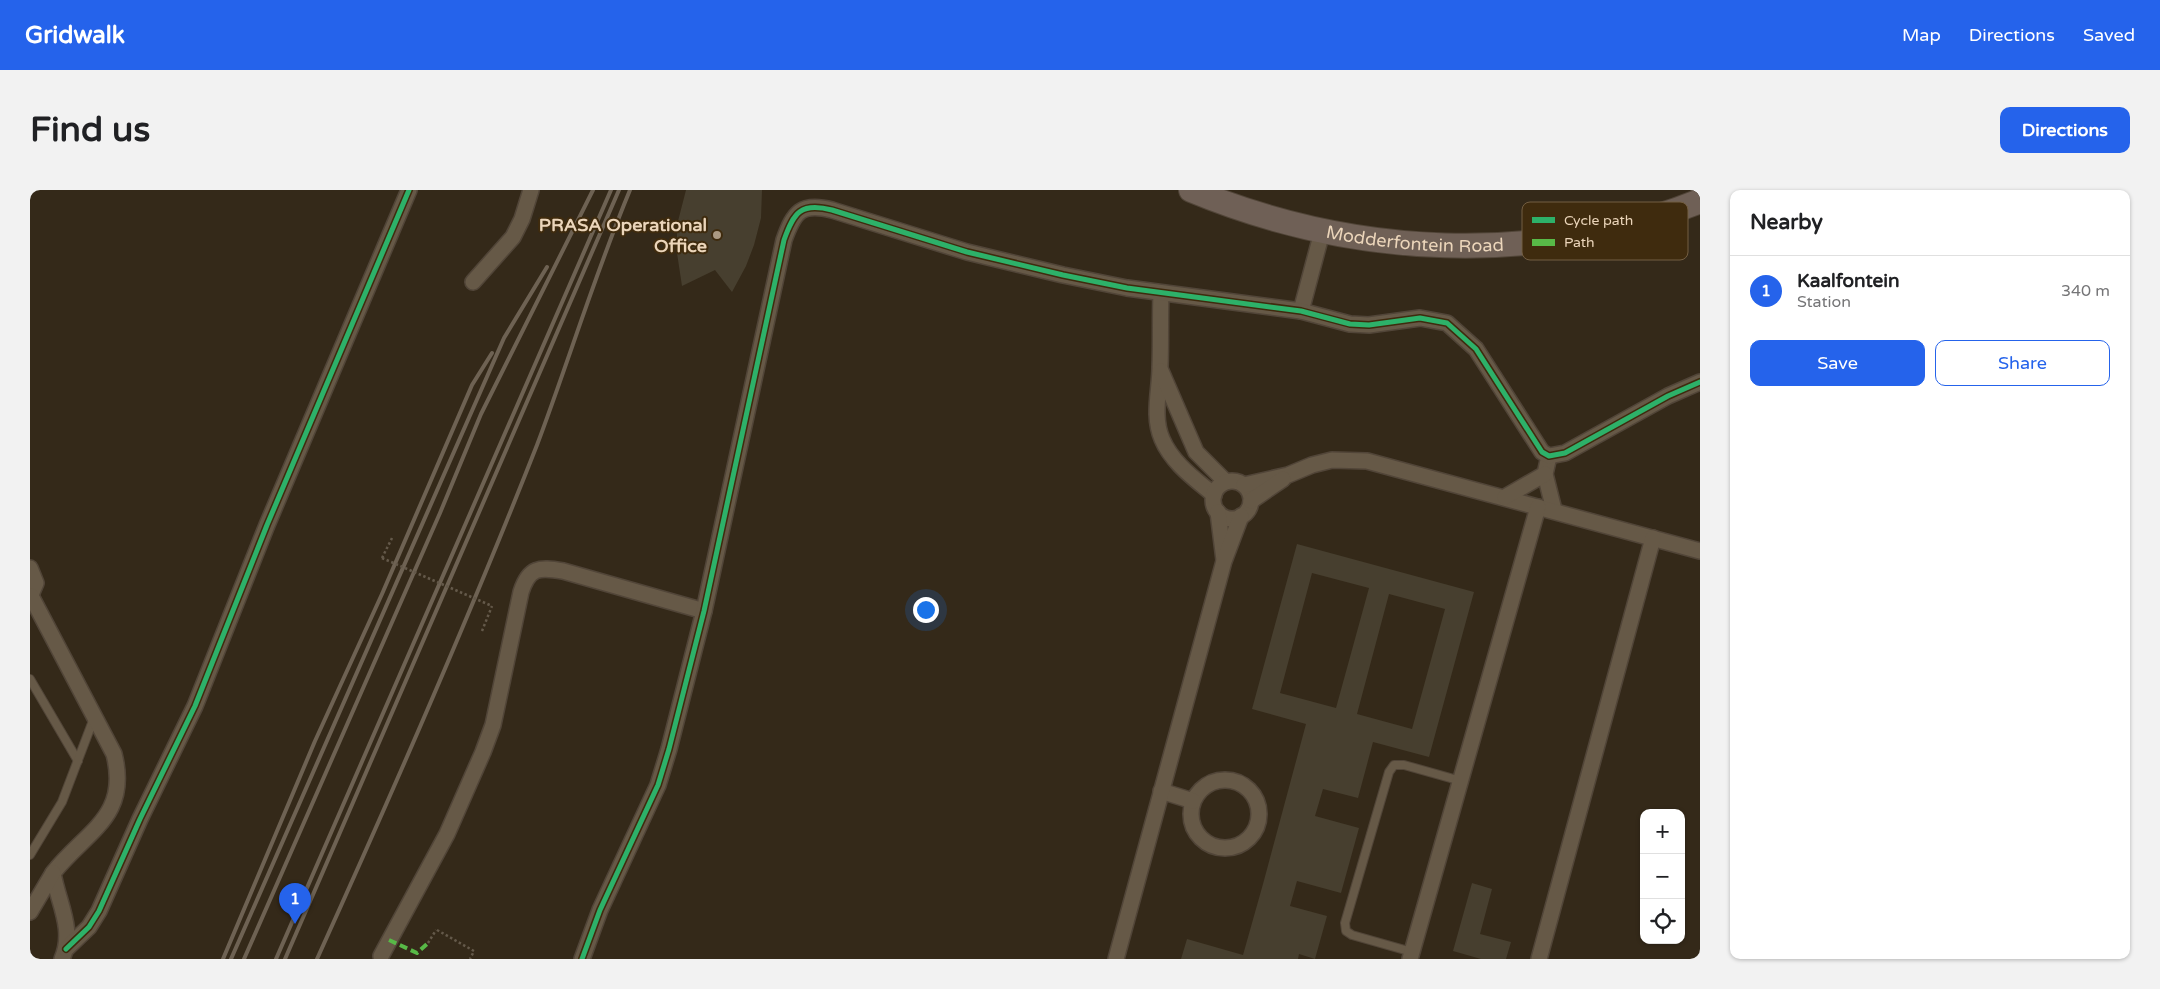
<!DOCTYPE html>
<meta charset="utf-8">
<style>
body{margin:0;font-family:"Varela Round",sans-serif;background:#f2f2f2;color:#202124}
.controls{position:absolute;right:15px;bottom:15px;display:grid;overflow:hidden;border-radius:10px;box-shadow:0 1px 4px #0004}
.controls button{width:45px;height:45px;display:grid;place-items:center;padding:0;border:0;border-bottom:1px solid #e0e0e0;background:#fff;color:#202124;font:25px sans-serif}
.you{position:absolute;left:895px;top:419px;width:18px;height:18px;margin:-12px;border:4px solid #fff;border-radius:50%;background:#1a73e8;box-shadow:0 0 0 8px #1a73e833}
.badge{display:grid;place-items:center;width:32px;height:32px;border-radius:50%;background:#2563eb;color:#fff;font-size:16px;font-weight:700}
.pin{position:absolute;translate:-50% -41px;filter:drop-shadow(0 1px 2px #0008)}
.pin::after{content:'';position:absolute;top:26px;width:18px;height:15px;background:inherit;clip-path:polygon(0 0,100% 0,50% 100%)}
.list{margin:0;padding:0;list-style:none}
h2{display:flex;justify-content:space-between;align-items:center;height:65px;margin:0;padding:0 20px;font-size:21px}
h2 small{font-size:16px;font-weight:400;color:#757577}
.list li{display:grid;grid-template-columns:32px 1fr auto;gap:15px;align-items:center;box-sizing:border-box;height:70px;padding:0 20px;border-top:1px solid #e0e0e0}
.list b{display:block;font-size:19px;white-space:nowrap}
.list p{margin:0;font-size:16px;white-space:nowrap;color:#757577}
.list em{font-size:16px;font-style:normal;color:#757577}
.actions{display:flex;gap:10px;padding:15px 20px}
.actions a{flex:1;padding:11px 0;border:1px solid #2563eb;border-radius:10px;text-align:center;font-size:18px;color:#2563eb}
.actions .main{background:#2563eb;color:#fff}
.icon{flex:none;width:28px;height:28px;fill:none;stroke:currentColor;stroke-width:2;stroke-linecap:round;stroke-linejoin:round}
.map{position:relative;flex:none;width:1670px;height:769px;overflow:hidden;border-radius:10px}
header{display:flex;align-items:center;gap:30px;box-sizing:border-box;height:70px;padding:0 25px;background:#2563eb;color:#fff}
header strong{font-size:24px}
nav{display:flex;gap:28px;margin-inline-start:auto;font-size:18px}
.intro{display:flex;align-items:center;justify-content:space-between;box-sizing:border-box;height:120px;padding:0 30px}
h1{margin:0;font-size:35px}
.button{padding:12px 22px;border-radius:10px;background:#2563eb;color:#fff;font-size:18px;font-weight:700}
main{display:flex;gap:30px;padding:0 30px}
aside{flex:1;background:#fff;border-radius:10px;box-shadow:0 1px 4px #0004}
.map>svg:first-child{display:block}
</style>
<header>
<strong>Gridwalk</strong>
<nav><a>Map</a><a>Directions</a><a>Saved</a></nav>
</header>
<div class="intro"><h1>Find us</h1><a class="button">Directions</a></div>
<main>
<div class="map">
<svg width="1670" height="769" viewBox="0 0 1670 769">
<rect width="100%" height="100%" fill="#342919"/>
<g fill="#473f2f" fill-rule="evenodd">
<path d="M656,0H732L731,28L724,55L716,76L702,102L685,80L652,96L647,63V35Z"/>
<path d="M1267,354L1444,402L1399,567L1343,552L1328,608L1293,599L1285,626L1329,638L1311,703L1267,691L1260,716L1297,726L1285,769L1269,764L1268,769H1151L1157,749L1213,765L1233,694L1276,534L1222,519ZM1282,383L1339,398L1306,518L1250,503ZM1359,404L1415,419L1382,539L1327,524Z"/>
<path d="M1442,693L1462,699L1450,744L1481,752L1476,769H1451L1423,761Z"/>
</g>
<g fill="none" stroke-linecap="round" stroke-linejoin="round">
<g stroke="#514538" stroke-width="10">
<g id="lane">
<path d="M0,489L48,571"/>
<path d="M0,665L32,612L64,528"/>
<path d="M1382,762L1322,745L1316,741L1315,733L1359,582L1364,575H1374L1431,591"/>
</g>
</g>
<g stroke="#514538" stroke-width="18">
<g id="street">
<path d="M443,92L483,47L492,29L501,0"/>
<path d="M1131,104C1130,128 1131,152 1130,177C1130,200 1122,226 1132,249C1142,273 1165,289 1184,305"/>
<path d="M1271,121L1292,42"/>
<path d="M1131,181L1166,262L1196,292"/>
<path d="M1519,266L1515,284L1524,320"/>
<circle cx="1202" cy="310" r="19"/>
<path d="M1214,295L1258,285L1282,275L1302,270L1337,271L1670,361"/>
<path d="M1475,307L1515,284"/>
<path d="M1221,311L1253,289"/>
<path d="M1188,322L1194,370"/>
<path d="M0,378L6,393L0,407"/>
<path d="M1,406L84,564C100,627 56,641 23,683C28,713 45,739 32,769"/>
<circle cx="1195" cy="624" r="34"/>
<path d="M1131,601L1163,611"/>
<path d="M0,722L23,683"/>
<path d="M36,759L59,737L69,721L110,629L165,516L237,335L379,0"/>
<path d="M351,766L417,644L453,562L463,535L491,402C499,377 509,377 533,381L674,421"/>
<path d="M552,769L570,720L628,595L639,559L674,421L754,50C764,22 771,12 802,20L937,62L1033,85L1097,98L1271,121L1320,134L1339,135L1390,128L1417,133L1446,159L1512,262L1519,266L1535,263L1638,206L1670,192"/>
<path d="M1086,769L1194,371L1211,326"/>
<path d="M1380,769L1508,317"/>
<path d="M1509,769L1623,348"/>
</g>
</g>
<g stroke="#514538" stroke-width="26">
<g id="primary">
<path id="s1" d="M1161,0C1323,67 1506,77 1670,11"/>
</g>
</g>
<g stroke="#64594a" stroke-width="2.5" stroke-dasharray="2.5 2.5" stroke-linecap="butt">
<path d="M352,368L362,348"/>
<path d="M452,441L462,416"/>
<path d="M407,740L444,761L440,769"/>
<path d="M398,753L406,740"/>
</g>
<use href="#lane" stroke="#665947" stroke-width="8"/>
<use href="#street" stroke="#665947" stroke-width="15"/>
<use href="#primary" stroke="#6f6056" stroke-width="24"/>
<g stroke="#6e6253" stroke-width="4">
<path d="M193,769L285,551L352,404L442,195L462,163"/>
<path d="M201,769L474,148L517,77"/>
<path d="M214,769L410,323L451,224L563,0"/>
<path d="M246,769L581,0"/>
<path d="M255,769L589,0"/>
<path d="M287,769C364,599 439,428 507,255C539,170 565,84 600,0"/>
</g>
<path stroke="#64594a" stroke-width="2.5" stroke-dasharray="2.5 2.5" stroke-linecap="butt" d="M352,368L462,416"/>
<path stroke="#58b947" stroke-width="4" stroke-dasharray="8 4" stroke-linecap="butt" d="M359,750L387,763L398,753"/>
<g stroke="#3f2b0e" stroke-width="8">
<g id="cycleway">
<path d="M36,759L59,737L69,721L110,629L165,516L237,335L379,0"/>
<path d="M552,769L570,720L628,595L639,559L674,421L754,50C764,22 771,12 802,20L937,62L1033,85L1097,98L1271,121L1320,134L1339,135L1390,128L1417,133L1446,159L1512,262L1519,266L1535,263L1638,206L1670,192"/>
</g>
</g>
<use href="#cycleway" stroke="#2db169" stroke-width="5"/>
</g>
<circle fill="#ab9982" stroke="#3f2b0e" stroke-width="2" cx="687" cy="45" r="5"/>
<g text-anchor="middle" stroke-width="4" stroke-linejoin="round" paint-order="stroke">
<g font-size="18" font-weight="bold" fill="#ebd5ba" stroke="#3f2b0e" text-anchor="end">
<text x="677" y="41">PRASA Operational<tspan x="677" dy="21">Office</tspan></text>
</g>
<g font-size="18" fill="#ebd5ba" stroke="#3f2b0e">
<text dy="6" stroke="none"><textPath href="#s1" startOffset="231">Modderfontein Road</textPath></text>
</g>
</g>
<rect x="1492" y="12" width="166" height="58" rx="8" fill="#3f2b0e" stroke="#735e42" stroke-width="1"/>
<rect x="1502" y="27" width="23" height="6" fill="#2db169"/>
<rect x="1502" y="49" width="23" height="7" fill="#58b947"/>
<g font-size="14" fill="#ebd5ba">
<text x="1534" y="35">Cycle path</text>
<text x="1534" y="57">Path</text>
</g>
</svg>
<div class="controls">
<button>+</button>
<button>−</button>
<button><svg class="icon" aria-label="locate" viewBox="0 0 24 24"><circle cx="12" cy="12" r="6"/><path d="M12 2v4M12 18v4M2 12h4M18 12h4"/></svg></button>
</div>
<div class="you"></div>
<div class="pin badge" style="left:265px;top:734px">1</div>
</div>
<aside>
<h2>Nearby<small></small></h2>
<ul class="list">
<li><span class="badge">1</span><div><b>Kaalfontein</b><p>Station</p></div><em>340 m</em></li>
</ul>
<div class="actions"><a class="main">Save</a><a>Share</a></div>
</aside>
</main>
